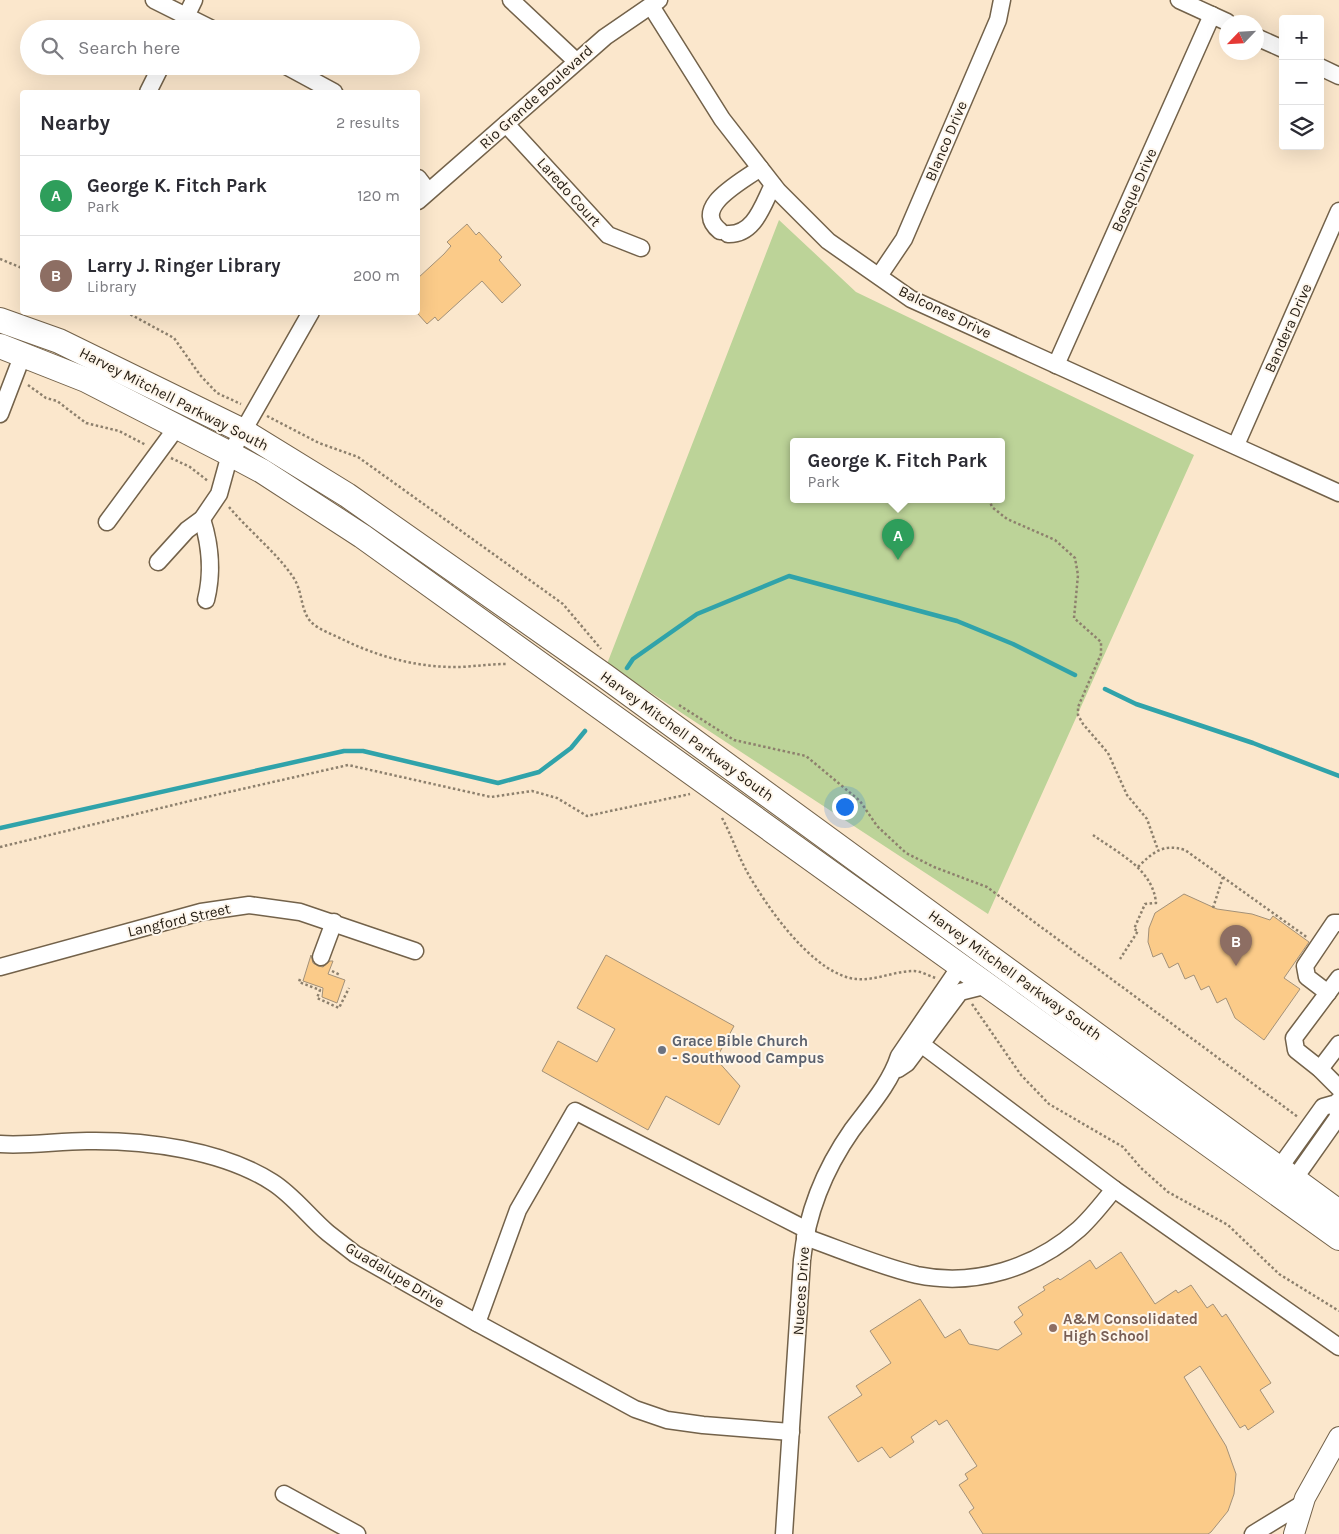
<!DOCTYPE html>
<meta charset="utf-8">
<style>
body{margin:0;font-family:Karla,sans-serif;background:#f2f2f3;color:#2b2b33}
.controls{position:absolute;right:15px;top:15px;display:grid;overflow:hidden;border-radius:5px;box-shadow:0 5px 20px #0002}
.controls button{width:45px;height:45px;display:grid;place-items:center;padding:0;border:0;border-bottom:1px solid #e1e1e2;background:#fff;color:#2b2b33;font:25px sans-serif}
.compass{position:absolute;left:1219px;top:15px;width:45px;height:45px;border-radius:50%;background:#fff;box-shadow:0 5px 20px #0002;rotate:245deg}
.you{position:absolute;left:844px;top:806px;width:18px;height:18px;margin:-12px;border:4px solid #fff;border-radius:50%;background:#1a73e8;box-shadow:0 0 0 8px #1a73e833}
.badge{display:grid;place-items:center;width:32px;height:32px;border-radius:50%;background:#d93025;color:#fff;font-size:16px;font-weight:700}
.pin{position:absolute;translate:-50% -41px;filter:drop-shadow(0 1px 2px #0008)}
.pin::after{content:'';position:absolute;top:26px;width:18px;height:15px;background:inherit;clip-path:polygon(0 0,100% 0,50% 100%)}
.popup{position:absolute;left:790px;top:438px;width:215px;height:65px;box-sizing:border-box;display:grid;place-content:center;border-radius:5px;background:#fff;filter:drop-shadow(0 1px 4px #0005);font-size:16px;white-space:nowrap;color:#7c7c81}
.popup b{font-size:19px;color:#2b2b33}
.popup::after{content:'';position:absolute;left:50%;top:100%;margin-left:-10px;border:10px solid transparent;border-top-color:#fff}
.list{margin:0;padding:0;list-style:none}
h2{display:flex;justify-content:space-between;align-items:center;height:65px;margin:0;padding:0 20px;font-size:21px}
h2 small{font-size:16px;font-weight:400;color:#7c7c81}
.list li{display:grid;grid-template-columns:32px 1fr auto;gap:15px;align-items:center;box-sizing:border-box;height:80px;padding:0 20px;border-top:1px solid #e1e1e2}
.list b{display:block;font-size:19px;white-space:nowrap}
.list p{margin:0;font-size:16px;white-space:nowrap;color:#7c7c81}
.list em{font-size:16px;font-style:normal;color:#7c7c81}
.icon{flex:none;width:28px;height:28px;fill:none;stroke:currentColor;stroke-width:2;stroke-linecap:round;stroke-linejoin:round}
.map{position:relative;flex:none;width:1339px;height:1534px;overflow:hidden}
.search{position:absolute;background:#fff;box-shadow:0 5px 20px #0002;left:20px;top:20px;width:400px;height:55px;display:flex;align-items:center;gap:12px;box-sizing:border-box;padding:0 18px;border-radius:28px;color:#7c7c81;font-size:19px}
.panel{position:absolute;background:#fff;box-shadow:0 5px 20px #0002;left:20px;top:90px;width:400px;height:225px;border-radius:5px}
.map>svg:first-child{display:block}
</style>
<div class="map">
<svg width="1339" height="1534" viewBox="0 0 1339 1534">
<rect width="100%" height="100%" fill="#fbe7cc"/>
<path fill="#bcd398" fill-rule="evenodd" d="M779,220L856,292L1194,455L988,914L607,664ZM794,441H1002V499H794Z"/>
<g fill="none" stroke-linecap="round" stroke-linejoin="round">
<g stroke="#30a3aa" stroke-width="4.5">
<path d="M627,668L633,659L697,614L789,576L957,621L1013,644L1075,675"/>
<path d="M1105,689L1136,704L1253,743L1339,776"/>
<path d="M0,828L344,751H363L498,783L539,772L571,748L585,731"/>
</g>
</g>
<g fill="#fbcb89" stroke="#a39178">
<path d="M467,224L476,235L479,232L502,257L499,260L521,285L502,303L482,281L438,321L435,317L427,324L418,314V278L444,254L451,246L447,242Z"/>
<path d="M1184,894L1217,909L1252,914L1270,920L1273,916L1309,942L1284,978L1300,989L1264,1040L1235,1018L1226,998L1217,1003L1209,986L1201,990L1194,975L1185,979L1178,963L1169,968L1162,953L1153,957L1148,942L1149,928L1155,913Z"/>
<path d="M311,955L313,963L318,966L323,967L330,961H333L328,974L345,980L337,1003L322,997L323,988L303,981Z"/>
<path d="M606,955L734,1026L716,1059L740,1086L719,1125L666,1096L648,1130L542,1071L558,1041L597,1062L615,1029L577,1008Z"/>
<path d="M1121,1252L1155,1304L1176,1290L1178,1293L1191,1285L1207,1308L1213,1304L1222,1317L1226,1314L1271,1383L1260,1390L1274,1412L1248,1430L1245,1425L1240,1428L1200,1366L1184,1377L1226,1446L1236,1474L1234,1494L1228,1511L1211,1532L1208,1534H983L969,1512L974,1508L959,1485L968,1479L965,1474L977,1466L947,1420L939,1425L936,1420L911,1437L914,1442L890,1458L882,1447L858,1462L828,1417L862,1395L856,1386L891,1363L870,1331L920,1299L945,1338L960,1329L969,1344L998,1350L1022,1334L1014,1322L1023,1315L1018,1307L1045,1290L1043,1287L1058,1278L1060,1280L1090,1260L1096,1269Z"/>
</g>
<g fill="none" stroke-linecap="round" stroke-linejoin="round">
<g stroke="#73624a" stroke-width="19">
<g id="minor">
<path d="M154,0L212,29"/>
<path d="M511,0L576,61"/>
<path d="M1179,0L1227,22"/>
<path d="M651,6L722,119L778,191L828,241L911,299L1339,493"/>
<path d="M180,29L194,0"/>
<path d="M1256,37L1283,49"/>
<path d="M286,66L334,92"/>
<path d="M1320,67L1339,76"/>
<path d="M148,92L161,66"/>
<path d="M506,124L608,235L641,248"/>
<path d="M418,178L428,191"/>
<path d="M418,201L605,37L659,0"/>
<path d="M720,231C690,207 742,182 760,168"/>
<path d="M728,234C755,235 763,204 773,185"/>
<path d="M879,276L904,239L998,20L1002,0"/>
<path d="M1056,365L1212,15"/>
<path d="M0,414L23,354"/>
<path d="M1236,445L1339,211"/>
<path d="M202,519C211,547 213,572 206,600"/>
<path d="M107,522L177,427"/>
<path d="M158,562L187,530L202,519L219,494L230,454L311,312"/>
<path d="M321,957L334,922"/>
<path d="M0,967L201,912L249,905L300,912L415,951"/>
<path d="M1339,978L1294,1038L1296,1050L1320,1069L1339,1088"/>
<path d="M1328,993L1307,977L1305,966L1334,923H1339"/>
<path d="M921,1044L1114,1189L1339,1347"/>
<path d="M898,1069L907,1063L960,992L988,985"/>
<path d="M1320,1069L1339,1044"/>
<path d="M0,1144C30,1146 58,1141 87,1141C145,1140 222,1150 272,1182C293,1195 309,1217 328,1233C337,1240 346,1247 355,1254L477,1323L635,1409L667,1420L703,1425L791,1432"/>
<path d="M1280,1167L1323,1107L1337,1103L1339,1100"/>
<path d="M1295,1178L1338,1117L1337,1103"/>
<path d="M805,1237C842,1250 879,1266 917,1275C975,1287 1035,1268 1079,1229C1092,1217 1103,1203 1114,1189"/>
<path d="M477,1323L518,1210L575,1111L807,1230"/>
<path d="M284,1494L357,1534"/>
<path d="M784,1534L802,1260C807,1212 824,1170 852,1130C869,1107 890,1084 899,1056L961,965"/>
<path d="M1253,1534L1302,1504"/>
</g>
</g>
<g stroke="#73624a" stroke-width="22">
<path id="major" d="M1294,1534L1305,1498L1339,1437"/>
</g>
<g stroke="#73624a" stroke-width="26">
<g id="highway">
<path d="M0,320L59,341L243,431L347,495L605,676L1339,1212"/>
<path d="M0,346L86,380L230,454L262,471L362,536L1339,1238"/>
</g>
</g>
<g stroke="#8d806d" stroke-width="2.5" stroke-dasharray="2.5 2.5" stroke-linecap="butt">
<path d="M0,259L22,268"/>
<path d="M126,312L174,338L200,375L217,393L241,404"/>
<path d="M28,385L46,398L57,401L86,423L119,431L146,445"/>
<path d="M267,416L319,443L358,457L563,604L601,649"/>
<path d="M171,458L190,467L208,481"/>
<path d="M989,499L992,507L1007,519L1055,540L1075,558L1078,575L1074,618L1101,642V654L1078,707V715L1083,724L1108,753L1127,795L1147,819L1158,850"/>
<path d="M229,507C248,530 277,553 293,577C303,591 300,610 311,622C319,630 334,635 344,640C381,658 421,668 461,667C477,666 492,664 507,664"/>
<path d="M679,705L734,740L806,756L860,801L877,826L906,853L934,867L987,887L1298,1117"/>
<path d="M722,818C731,834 737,853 746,870C766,906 809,968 850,978C872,983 892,971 914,971C921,971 929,976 936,978"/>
<path d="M1093,835C1118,853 1153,869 1156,903L1145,904L1134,929L1138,931L1120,959"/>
<path d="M0,847L198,799L348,765L491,797L532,791L557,798L587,816L690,794"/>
<path d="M1138,867C1152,853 1163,843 1185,850L1308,938"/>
<path d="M1213,908L1223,877"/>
<path d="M332,971L340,975"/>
<path d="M300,979L299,982L320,990L317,998L339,1008L349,988"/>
<path d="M972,1004L1021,1075L1049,1104L1123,1147L1141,1168L1168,1192L1228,1225L1279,1274L1339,1311"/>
</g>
<use href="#minor" stroke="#fff" stroke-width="16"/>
<use href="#major" stroke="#fff" stroke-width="20"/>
<use href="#highway" stroke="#fff" stroke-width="24"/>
</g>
<circle fill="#6b7280" stroke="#fef6eb" stroke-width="2" cx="662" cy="1050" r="5"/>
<circle fill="#8d6e63" stroke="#fef6eb" stroke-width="2" cx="1053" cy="1328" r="5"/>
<g text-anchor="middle" stroke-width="4" stroke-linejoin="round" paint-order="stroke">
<g font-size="15" fill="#282016" stroke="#fef6eb">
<text transform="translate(536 97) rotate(-42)" y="5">Rio Grande Boulevard</text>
<text transform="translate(946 141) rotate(-67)" y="5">Blanco Drive</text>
<text transform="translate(1134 190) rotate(-66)" y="5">Bosque Drive</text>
<text transform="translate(569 192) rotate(48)" y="5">Laredo Court</text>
<text transform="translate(945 312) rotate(26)" y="5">Balcones Drive</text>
<text transform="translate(1288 328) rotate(-66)" y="5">Bandera Drive</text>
<text transform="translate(174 399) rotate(27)" y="5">Harvey Mitchell Parkway South</text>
<text transform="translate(687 736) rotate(36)" y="5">Harvey Mitchell Parkway South</text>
<text transform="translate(179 920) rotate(-13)" y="5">Langford Street</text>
<text transform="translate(1015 975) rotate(36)" y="5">Harvey Mitchell Parkway South</text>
<text transform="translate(395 1275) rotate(31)" y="5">Guadalupe Drive</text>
<text transform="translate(801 1291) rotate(-86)" y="5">Nueces Drive</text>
</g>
<g font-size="15" font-weight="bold" fill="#5b616d" stroke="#fef6eb" text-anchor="start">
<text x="672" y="1046">Grace Bible Church<tspan x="672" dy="17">- Southwood Campus</tspan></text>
</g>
<g font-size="15" font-weight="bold" fill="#785e54" stroke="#fef6eb" text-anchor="start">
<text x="1063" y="1324">A&amp;M Consolidated<tspan x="1063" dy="17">High School</tspan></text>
</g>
</g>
</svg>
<div class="controls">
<button>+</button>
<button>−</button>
<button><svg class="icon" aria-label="layers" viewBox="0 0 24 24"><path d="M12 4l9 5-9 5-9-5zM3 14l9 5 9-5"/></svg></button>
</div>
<svg class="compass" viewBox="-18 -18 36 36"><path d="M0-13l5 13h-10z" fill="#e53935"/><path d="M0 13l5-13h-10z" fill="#7c7c81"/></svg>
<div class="you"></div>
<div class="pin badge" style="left:898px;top:560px;background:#2e9e5b">A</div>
<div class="popup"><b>George K. Fitch Park</b>Park</div>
<div class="pin badge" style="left:1236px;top:966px;background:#8d6e63">B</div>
<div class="search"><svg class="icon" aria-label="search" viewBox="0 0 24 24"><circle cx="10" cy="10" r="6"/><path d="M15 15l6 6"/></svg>Search here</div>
<section class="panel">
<h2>Nearby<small>2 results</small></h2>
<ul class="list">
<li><span class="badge" style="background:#2e9e5b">A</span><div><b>George K. Fitch Park</b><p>Park</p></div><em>120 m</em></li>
<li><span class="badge" style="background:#8d6e63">B</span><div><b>Larry J. Ringer Library</b><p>Library</p></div><em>200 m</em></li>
</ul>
</section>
</div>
